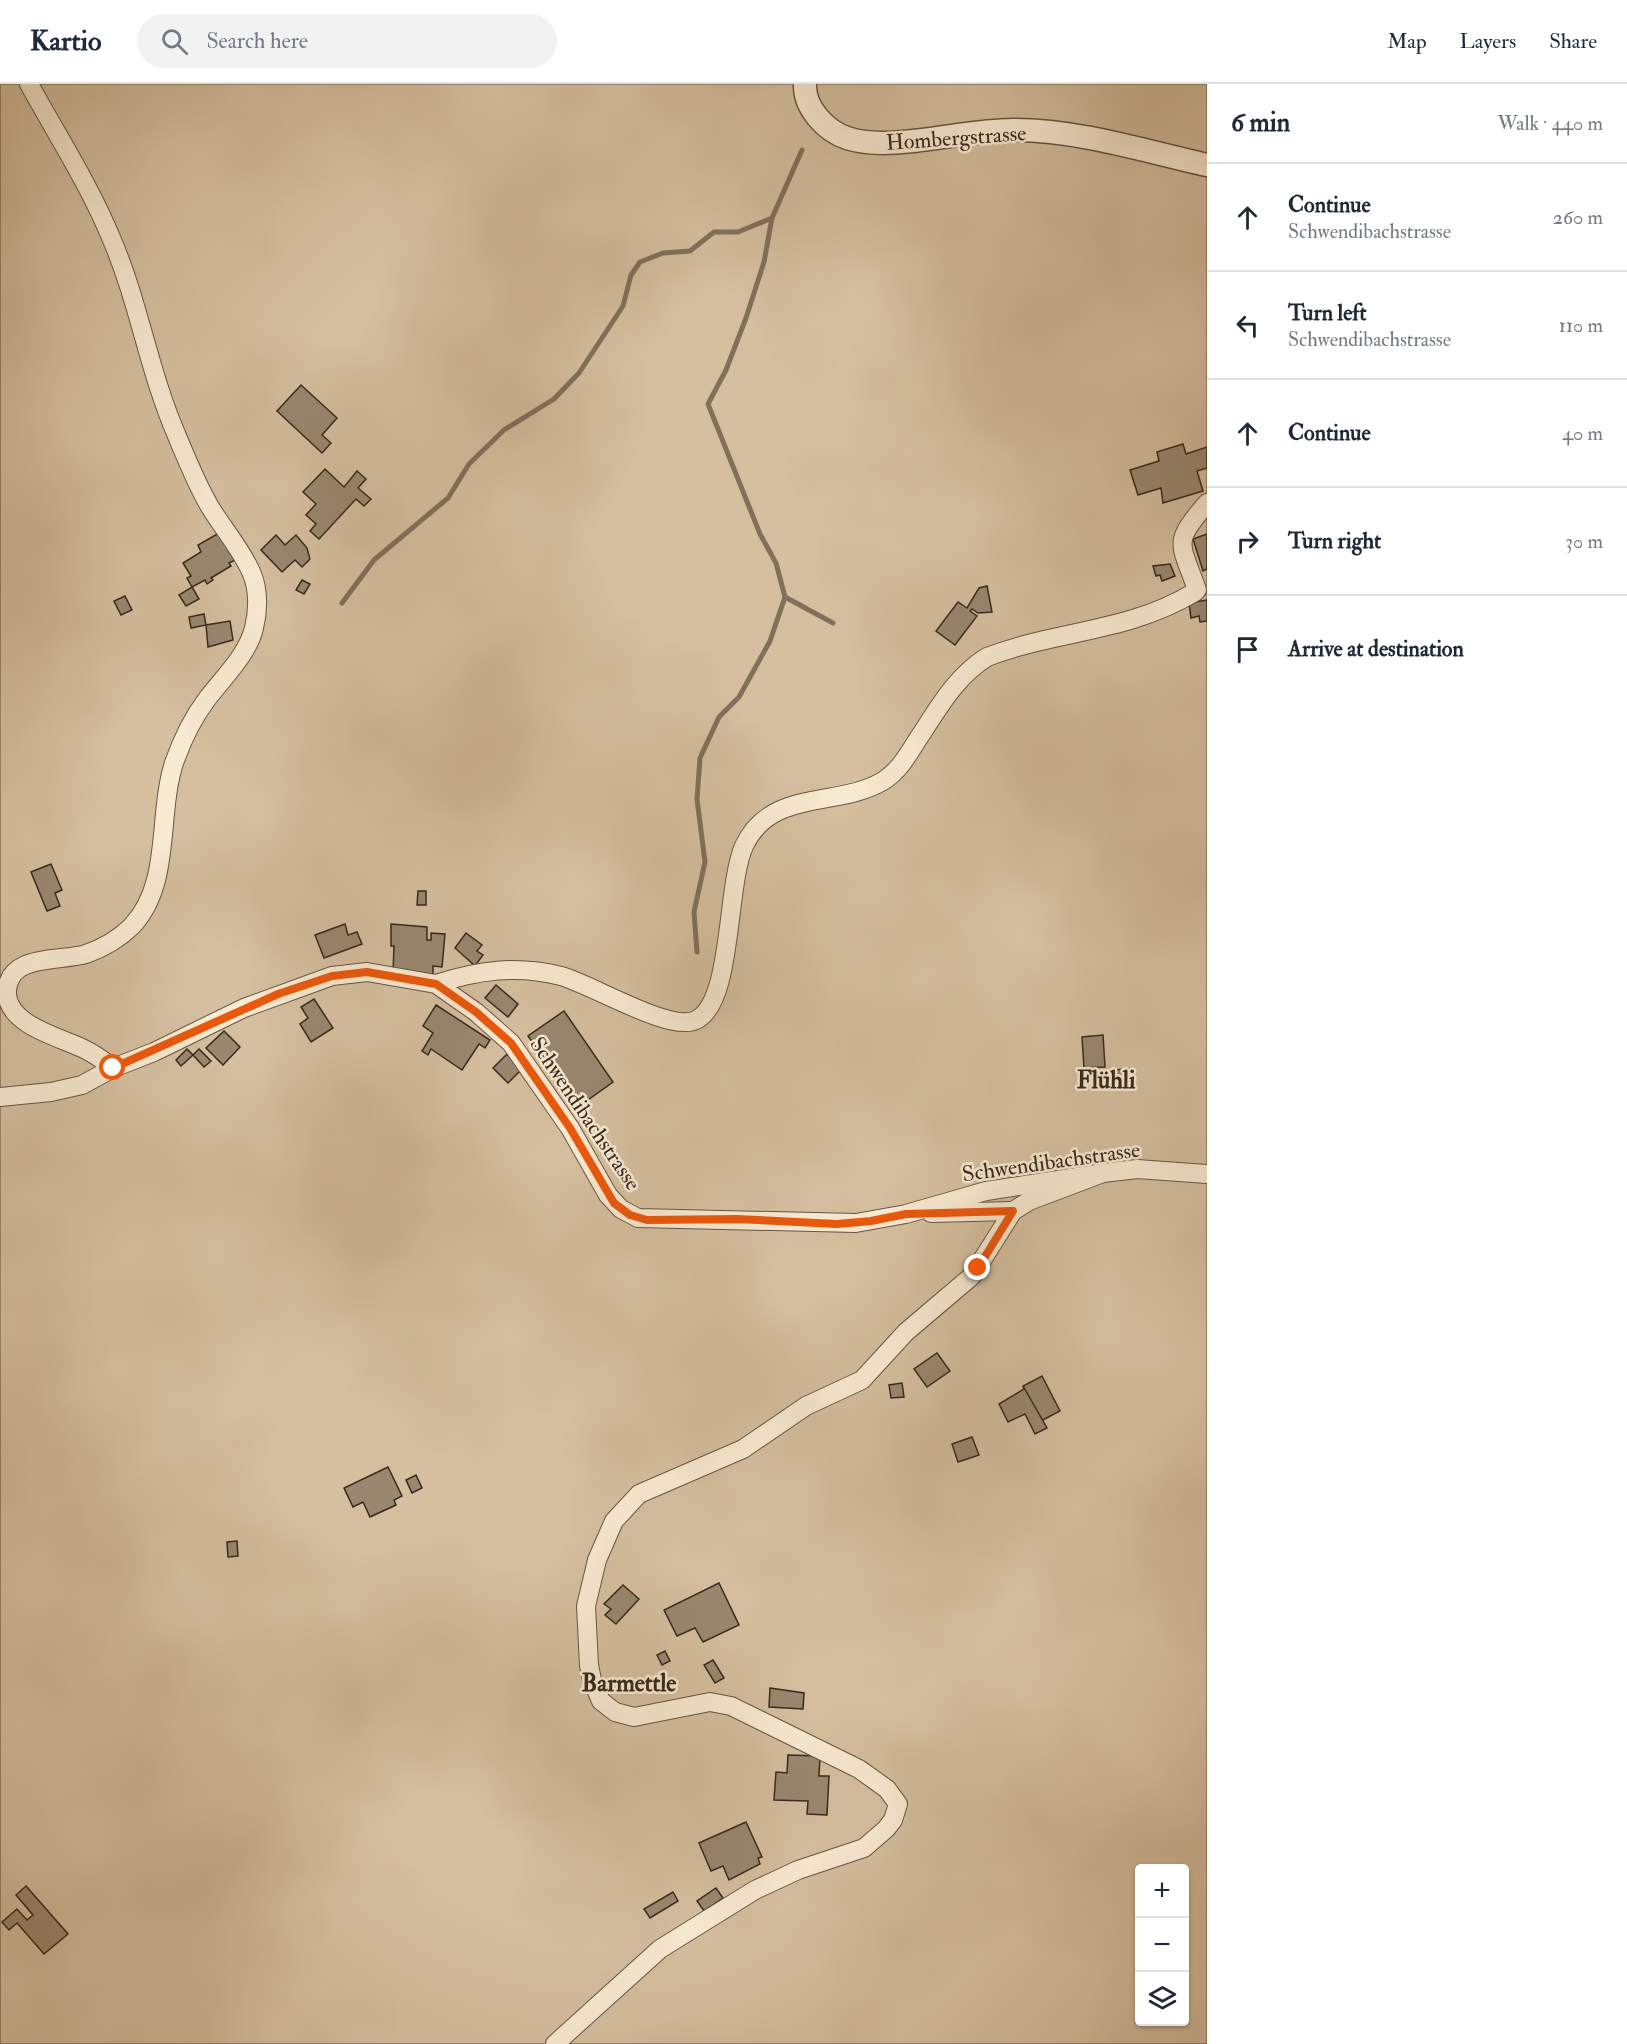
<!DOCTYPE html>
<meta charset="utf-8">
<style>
body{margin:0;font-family:"IM FELL Double Pica",serif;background:#f2f2f3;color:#1f2937}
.controls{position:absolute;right:18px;bottom:18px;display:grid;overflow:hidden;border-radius:6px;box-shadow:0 2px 4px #0004}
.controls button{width:54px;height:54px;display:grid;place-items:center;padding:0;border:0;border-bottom:2px solid #e0e1e3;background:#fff;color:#1f2937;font:30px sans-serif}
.stop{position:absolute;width:18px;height:18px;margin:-14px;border:4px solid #ea580c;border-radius:50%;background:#fff}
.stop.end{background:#ea580c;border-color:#fff;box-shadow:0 2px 6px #0008}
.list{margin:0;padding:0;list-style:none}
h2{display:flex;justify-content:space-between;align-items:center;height:78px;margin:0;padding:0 24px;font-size:26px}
h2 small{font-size:20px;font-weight:400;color:#747a83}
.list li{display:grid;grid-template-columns:39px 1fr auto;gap:18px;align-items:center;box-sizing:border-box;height:108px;padding:0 24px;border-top:2px solid #e0e1e3}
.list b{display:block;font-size:22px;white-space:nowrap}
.list p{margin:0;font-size:20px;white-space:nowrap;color:#747a83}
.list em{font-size:20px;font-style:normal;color:#747a83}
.icon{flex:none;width:33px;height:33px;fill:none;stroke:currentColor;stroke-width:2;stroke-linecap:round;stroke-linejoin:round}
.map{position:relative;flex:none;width:1207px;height:1960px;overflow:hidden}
header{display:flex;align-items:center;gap:36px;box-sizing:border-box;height:84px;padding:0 30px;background:#fff;border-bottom:2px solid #e0e1e3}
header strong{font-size:28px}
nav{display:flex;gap:33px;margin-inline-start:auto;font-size:21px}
.search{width:420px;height:54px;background:#f2f2f3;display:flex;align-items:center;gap:15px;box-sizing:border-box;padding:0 21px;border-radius:33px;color:#747a83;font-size:22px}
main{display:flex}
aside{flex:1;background:#fff}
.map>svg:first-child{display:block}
</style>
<header>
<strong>Kartio</strong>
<div class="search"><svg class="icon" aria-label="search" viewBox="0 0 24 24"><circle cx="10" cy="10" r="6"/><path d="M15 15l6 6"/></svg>Search here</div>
<nav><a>Map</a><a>Layers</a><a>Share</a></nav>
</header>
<main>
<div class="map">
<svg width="1207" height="1960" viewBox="0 0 1207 1960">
<rect width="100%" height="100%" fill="#f6deba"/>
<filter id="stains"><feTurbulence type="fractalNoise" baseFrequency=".00333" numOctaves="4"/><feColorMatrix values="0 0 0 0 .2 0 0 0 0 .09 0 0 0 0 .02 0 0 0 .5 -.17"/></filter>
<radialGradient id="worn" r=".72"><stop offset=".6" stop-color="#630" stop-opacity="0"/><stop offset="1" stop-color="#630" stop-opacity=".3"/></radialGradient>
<path fill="#d5bf9f" stroke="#85745e" stroke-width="1.5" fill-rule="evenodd" d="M0,0H1207V1960H0ZM1140,1784H1184V1938H1140Z"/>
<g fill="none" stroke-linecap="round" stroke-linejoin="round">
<g stroke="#81705c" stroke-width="5">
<path d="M785,513L833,539"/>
<path d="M342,519L374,476L448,414L469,380L504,346L554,315L579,289L623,222L631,191L640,178L663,169L690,167L714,148H738L772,134"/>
<path d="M697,868L694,828L705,778L697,715L700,674L719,633L739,613L770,557L785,513L776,479L760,450L708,320L726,286L746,234L764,178L772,134L802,66"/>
</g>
</g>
<g fill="#99876f" stroke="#35291e" stroke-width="1.5">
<path d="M301,301L337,334L322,351L331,359L322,369L277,327Z"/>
<path d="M1183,360L1186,370L1207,363V384L1197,387L1203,407L1163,419L1161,404L1138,411L1130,386L1159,377L1157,368Z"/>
<path d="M325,385L344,403L357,387L366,395L358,404L371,415L364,422L356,415L319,455L310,447L316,440L306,431L316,420L303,408Z"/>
<path d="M219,449L235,476L229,479L231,482L211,494L213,496L207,500L205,496L192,503L187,494L191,492L183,479L201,468L198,461Z"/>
<path d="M1207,450V485L1203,487L1193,455Z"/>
<path d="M276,451L285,461L296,451L307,464L310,475L302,483L295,476L282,488L261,466Z"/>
<path d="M1170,480L1175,492L1162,497L1160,491L1156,492L1153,482Z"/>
<path d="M302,496L310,500L304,510L296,506Z"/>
<path d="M987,502L992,528L978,529L972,525L970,527L977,532L955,561L936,547L958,518L967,524L979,504Z"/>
<path d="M192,503L199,515L186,522L179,511Z"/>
<path d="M125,512L132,526L121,531L114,517Z"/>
<path d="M1207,516V537L1200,538L1199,532L1191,534L1189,519Z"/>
<path d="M204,530L206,541L191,544L189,533Z"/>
<path d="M230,537L233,556L208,563L206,541Z"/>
<path d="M51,780L62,806L55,809L60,822L47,827L31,788Z"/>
<path d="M418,807H426V821H417Z"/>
<path d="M345,840L348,851L357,848L362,860L324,874L315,851Z"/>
<path d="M391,840L427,843V856H431V849L445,850L442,883L433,882V892L393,889L394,862H391Z"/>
<path d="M466,849L482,861L477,867L483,871L475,882L455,864Z"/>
<path d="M496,901L518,920L508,933L485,914Z"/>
<path d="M314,915L333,944L311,958L300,940L308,934L301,923Z"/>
<path d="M436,921L490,956L485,964L479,960L462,986L431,965L428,971L422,967L433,949L423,942Z"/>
<path d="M564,927L613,998L578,1023L528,952Z"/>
<path d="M224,947L240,963L223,981L206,964Z"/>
<path d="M1103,951L1105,983L1084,984L1082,953Z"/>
<path d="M187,965L193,971L181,982L176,976Z"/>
<path d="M199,965L211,977L204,983L193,971Z"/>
<path d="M507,970L522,985L508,999L493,984Z"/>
<path d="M1133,984L1135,1002L1119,1004L1116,986Z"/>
<path d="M937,1269L950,1287L927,1303L914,1285Z"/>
<path d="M1042,1292L1060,1327L1041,1337L1023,1302Z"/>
<path d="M902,1299L904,1313L891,1314L889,1301Z"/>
<path d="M1023,1302L1047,1344L1035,1350L1025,1330L1008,1338L999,1320L1024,1305Z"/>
<path d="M972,1353L979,1371L958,1378L952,1360Z"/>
<path d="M388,1383L402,1412L394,1416L396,1421L370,1433L363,1418L353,1423L344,1404Z"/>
<path d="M416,1391L422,1404L412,1409L406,1396Z"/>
<path d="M237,1457L238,1472L228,1473L227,1458Z"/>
<path d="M719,1499L739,1541L703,1558L695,1544L677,1552L664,1526Z"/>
<path d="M623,1501L639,1515L616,1540L605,1531L611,1525L604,1520Z"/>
<path d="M665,1567L670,1577L662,1581L657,1571Z"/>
<path d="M713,1576L724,1594L715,1599L704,1581Z"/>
<path d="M770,1604L804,1609L803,1625L769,1623Z"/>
<path d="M788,1671L820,1672L819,1692H829L827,1731L807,1730L808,1717L774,1716L776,1688L787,1689Z"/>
<path d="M746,1738L762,1773L758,1774L760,1780L729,1796L723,1782L711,1787L699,1759Z"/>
<path d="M26,1802L68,1850L44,1870L17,1839L9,1846L2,1838L17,1825L27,1836L33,1831L16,1811Z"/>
<path d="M716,1804L723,1814L704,1827L697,1817Z"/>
<path d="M673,1808L678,1817L650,1834L644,1825Z"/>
</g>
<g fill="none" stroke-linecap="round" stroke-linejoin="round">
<g stroke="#655645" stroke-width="20">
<g id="minor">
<path d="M29,0C57,51 90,102 112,156C139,219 149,288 177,352C187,376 197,401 210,423C224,446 242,466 252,490C259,507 258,528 254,544C248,570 223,594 207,615C192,635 182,656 174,679C157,732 172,799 132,842C119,855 103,864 86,870C60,878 7,869 7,909C8,941 59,953 82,964C93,969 103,976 113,984"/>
<path d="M436,900C478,886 518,881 561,892C593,901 671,949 696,936C733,919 726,802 744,762C771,704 838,724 883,697C899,687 908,671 918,655C938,625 955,593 987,573C1057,546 1127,549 1195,508L1197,506C1180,457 1172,460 1207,419"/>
<path d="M0,1013L51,1008L82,1001L113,984L154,968L244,924L332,892L367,888L436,900L476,928L511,959L570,1044L608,1111L621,1125L638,1134L856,1139L906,1130L986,1107L1103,1089L1137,1085L1207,1090"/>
<path d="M931,1129L1013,1127"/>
<path d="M555,1960L660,1865L755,1806L798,1786L864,1764L886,1745L893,1736L898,1720L887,1705L859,1685L731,1622L710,1618L634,1633L615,1628L601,1617L592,1596L589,1581L586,1522L597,1476L614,1437L639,1410L743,1365L806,1322L862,1296L906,1248L972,1192L1013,1127L1029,1117L1103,1089"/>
</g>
</g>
<g stroke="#655645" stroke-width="25">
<path id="tertiary" d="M805,0C804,24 826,47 847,54C891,69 965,45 1014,46C1079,46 1144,67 1207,81"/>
</g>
<use href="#minor" stroke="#f9ead2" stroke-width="18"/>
<use href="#tertiary" stroke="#f9ead2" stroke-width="22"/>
</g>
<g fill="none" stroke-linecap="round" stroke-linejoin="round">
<path stroke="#ea580c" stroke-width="8" d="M113,984L278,910L332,892L367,888L436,900L476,928L511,959L570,1044L614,1119L630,1131L647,1136L737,1135L837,1140L871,1137L906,1130L1013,1127L978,1184"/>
</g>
<g text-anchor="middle" stroke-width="5" stroke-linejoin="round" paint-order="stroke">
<g font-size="22" fill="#35291e" stroke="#f9ead2">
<text transform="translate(956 53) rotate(-4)" y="8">Hombergstrasse</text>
<text transform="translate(586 1029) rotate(56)" y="8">Schwendibachstrasse</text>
<text transform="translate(1051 1077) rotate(-8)" y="8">Schwendibachstrasse</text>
</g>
<g font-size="24" font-weight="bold" fill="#35291e" stroke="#f9ead2">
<text x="1106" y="1004">Flühli</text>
<text x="629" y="1607">Barmettle</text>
</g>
</g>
<rect width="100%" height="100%" filter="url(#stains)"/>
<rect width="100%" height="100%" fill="url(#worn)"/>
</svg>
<div class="controls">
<button>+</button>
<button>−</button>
<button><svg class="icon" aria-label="layers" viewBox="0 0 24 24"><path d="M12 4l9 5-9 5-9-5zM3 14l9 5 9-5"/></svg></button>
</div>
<div class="stop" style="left:113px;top:984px"></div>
<div class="stop end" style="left:978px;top:1184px"></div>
</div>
<aside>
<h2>6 min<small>Walk · 440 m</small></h2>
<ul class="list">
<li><svg class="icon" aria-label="ahead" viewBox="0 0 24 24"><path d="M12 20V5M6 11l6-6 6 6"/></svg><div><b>Continue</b><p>Schwendibachstrasse</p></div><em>260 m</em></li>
<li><svg class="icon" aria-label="left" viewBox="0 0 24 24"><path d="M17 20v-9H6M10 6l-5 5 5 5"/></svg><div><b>Turn left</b><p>Schwendibachstrasse</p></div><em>110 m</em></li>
<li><svg class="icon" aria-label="ahead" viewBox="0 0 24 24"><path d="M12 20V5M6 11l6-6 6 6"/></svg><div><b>Continue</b></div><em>40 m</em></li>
<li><svg class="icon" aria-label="right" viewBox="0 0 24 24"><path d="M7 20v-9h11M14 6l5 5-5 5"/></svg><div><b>Turn right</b></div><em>30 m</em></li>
<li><svg class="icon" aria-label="arrive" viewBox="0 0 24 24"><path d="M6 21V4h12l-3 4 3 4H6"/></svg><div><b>Arrive at destination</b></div></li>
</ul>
</aside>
</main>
